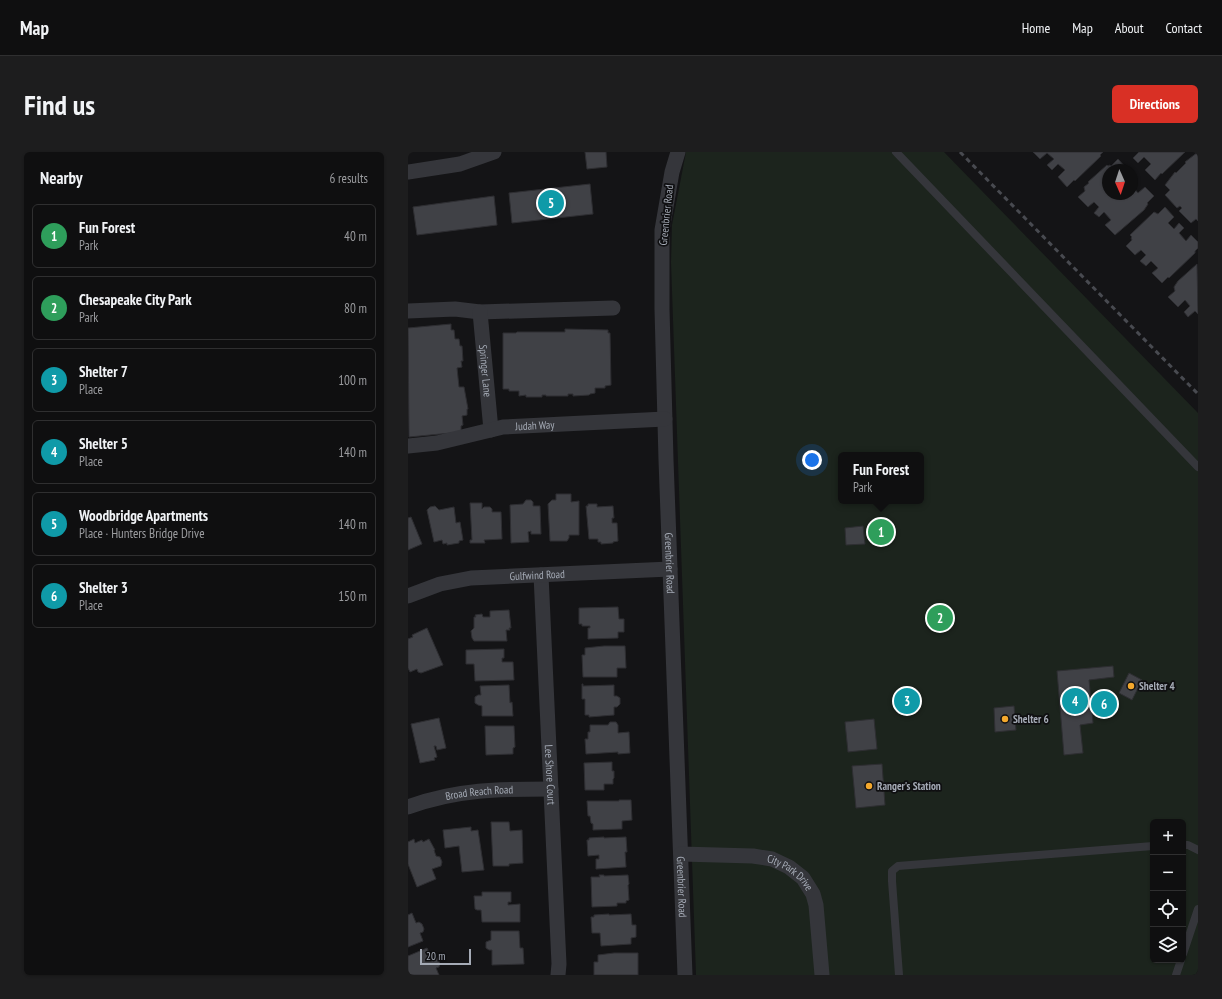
<!DOCTYPE html>
<meta charset="utf-8">
<style>
body{margin:0;font-family:"PT Sans Narrow",sans-serif;background:#1d1d1e;color:#f1f3f6}
.controls{position:absolute;right:12px;bottom:12px;display:grid;overflow:hidden;border-radius:6px;box-shadow:0 1px 3px #0004}
.controls button{width:36px;height:36px;display:grid;place-items:center;padding:0;border:0;border-bottom:1px solid #2f2f30;background:#0f0f10;color:#f1f3f6;font:20px sans-serif}
.compass{position:absolute;left:694px;top:12px;width:36px;height:36px;border-radius:50%;background:#0f0f10;box-shadow:0 1px 3px #0004;rotate:177deg}
.scale{position:absolute;left:12px;bottom:10px;width:51px;box-sizing:border-box;padding-left:4px;border:2px solid #a5abb6;border-top:0;font-size:11px;line-height:14px;white-space:nowrap;color:#a5abb6;-webkit-text-stroke:3px #0f0f11;paint-order:stroke}
.you{position:absolute;left:404px;top:308px;width:14px;height:14px;margin:-10px;border:3px solid #fff;border-radius:50%;background:#1a73e8;box-shadow:0 0 0 6px #1a73e833}
.badge{display:grid;place-items:center;width:26px;height:26px;border-radius:50%;background:#d93025;color:#fff;font-size:13px;font-weight:700}
.pin{position:absolute;translate:-50% -50%;border:2px solid #fff;box-shadow:0 1px 4px #0006}
.popup{position:absolute;left:430px;top:300px;width:86px;height:52px;box-sizing:border-box;display:grid;place-content:center;border-radius:6px;background:#0f0f10;filter:drop-shadow(0 1px 3px #0005);font-size:13px;white-space:nowrap;color:#9b9c9f}
.popup b{font-size:15px;color:#f1f3f6}
.popup::after{content:'';position:absolute;left:50%;top:100%;margin-left:-8px;border:8px solid transparent;border-top-color:#0f0f10}
.list{margin:0;padding:0;list-style:none}
h2{display:flex;justify-content:space-between;align-items:center;height:52px;margin:0;padding:0 16px;font-size:17px}
h2 small{font-size:13px;font-weight:400;color:#9b9c9f}
.list li{display:grid;grid-template-columns:26px 1fr auto;gap:12px;align-items:center;box-sizing:border-box;height:64px;margin:0 8px 8px;padding:0 8px;border:1px solid #2f2f30;border-radius:6px}
.list b{display:block;font-size:15px;white-space:nowrap}
.list p{margin:0;font-size:13px;white-space:nowrap;color:#9b9c9f}
.list em{font-size:13px;font-style:normal;color:#9b9c9f}
.icon{flex:none;width:22px;height:22px;fill:none;stroke:currentColor;stroke-width:2;stroke-linecap:round;stroke-linejoin:round}
.map{position:relative;flex:none;width:790px;height:823px;overflow:hidden;border-radius:6px}
header{display:flex;align-items:center;gap:24px;box-sizing:border-box;height:56px;padding:0 20px;background:#0f0f10;border-bottom:1px solid #2f2f30}
header strong{font-size:19px}
nav{display:flex;gap:22px;margin-inline-start:auto;font-size:14px}
.intro{display:flex;align-items:center;justify-content:space-between;box-sizing:border-box;height:96px;padding:0 24px}
h1{margin:0;font-size:28px}
.button{padding:10px 18px;border-radius:6px;background:#d93025;color:#fff;font-size:14px;font-weight:700}
main{display:flex;gap:24px;padding:0 24px}
aside{flex:1;background:#0f0f10;border-radius:6px;box-shadow:0 1px 3px #0004}
.map>svg:first-child{display:block}
</style>
<header>
<strong>Map</strong>
<nav><a>Home</a><a>Map</a><a>About</a><a>Contact</a></nav>
</header>
<div class="intro"><h1>Find us</h1><a class="button">Directions</a></div>
<main>
<aside>
<h2>Nearby<small>6 results</small></h2>
<ul class="list">
<li><span class="badge" style="background:#2e9e5b">1</span><div><b>Fun Forest</b><p>Park</p></div><em>40 m</em></li>
<li><span class="badge" style="background:#2e9e5b">2</span><div><b>Chesapeake City Park</b><p>Park</p></div><em>80 m</em></li>
<li><span class="badge" style="background:#0f9aa8">3</span><div><b>Shelter 7</b><p>Place</p></div><em>100 m</em></li>
<li><span class="badge" style="background:#0f9aa8">4</span><div><b>Shelter 5</b><p>Place</p></div><em>140 m</em></li>
<li><span class="badge" style="background:#0f9aa8">5</span><div><b>Woodbridge Apartments</b><p>Place · Hunters Bridge Drive</p></div><em>140 m</em></li>
<li><span class="badge" style="background:#0f9aa8">6</span><div><b>Shelter 3</b><p>Place</p></div><em>150 m</em></li>
</ul>
</aside>
<div class="map">
<svg width="790" height="823" viewBox="0 0 790 823">
<rect width="100%" height="100%" fill="#141416"/>
<path fill="#1c241d" fill-rule="evenodd" d="M278,0H536L790,261V823H288L263,110L264,73ZM433,303H513V349H433ZM745,670H775V808H745Z"/>
<g fill="#404146" stroke="#2e2e32">
<path d="M177,0H198L199,15L179,17Z"/>
<path d="M625,0H695L692,3L693,4L667,29L666,28L659,35L650,25L657,18L650,12L644,18L639,13L646,7L639,1L632,7Z"/>
<path d="M731,0H777L754,22L753,21L747,28L737,18L743,12L736,5L730,11L725,6Z"/>
<path d="M790,0V69L788,67L783,71L771,59L774,56L772,54L769,56L757,43L762,38L757,33L767,20L768,21L778,11L777,10Z"/>
<path d="M710,7L719,17L700,18V42H724V34L730,41L737,35L746,44L739,51L740,52L736,58L707,83L697,73L703,68L696,60L691,65L686,61L691,55L686,50L680,55L670,45L677,39L676,35L681,31L680,30L699,13L700,14L702,13L703,14Z"/>
<path d="M724,23L729,28L724,33Z"/>
<path d="M182,32L185,62L104,71L101,41Z"/>
<path d="M86,44L89,73L9,83L5,55Z"/>
<path d="M757,55L766,65L760,71L766,77L771,71L776,76L771,81L778,89L783,83L790,90V96L787,99V101L761,126L760,125L754,131L744,121L750,116L743,109L738,114L732,109L738,103L733,98L727,103L718,94L724,88L723,86L724,85L722,83L746,60L750,62Z"/>
<path d="M789,112L790,162L787,159L780,165L776,160L782,154L777,148L770,155L760,145L767,139L766,135L770,129Z"/>
<path d="M43,172V178H46L47,187H51L52,194H54L55,209H53L54,215L49,216L51,235H56L60,257H59V263L54,264L55,273L53,274V280L1,285L0,176Z"/>
<path d="M157,177L200,178V181H202L203,233L197,234V236H187V241L182,242L181,243L165,244V242H160V244H138V243H134V245H118V243L111,244V239H101V237H95V181H108L109,180H157Z"/>
<path d="M148,342H163V350L171,349V383H161V386L159,389H142L140,352L144,348H148Z"/>
<path d="M118,348H123L125,350V354H132L133,382H123V379L120,380L121,390L103,391L102,353L115,352Z"/>
<path d="M62,351H74V357L76,355H82L84,357V360H93L94,387L76,388L77,391H62V388H64Z"/>
<path d="M180,352H189V355L205,354L206,366H204V371H209L210,389L205,390V391L193,392V390H190V387H181L178,354H180Z"/>
<path d="M27,354L31,358L46,355L48,371L52,370L55,388L51,389V391L39,393V391L35,392L34,388L26,390L19,358L22,355Z"/>
<path d="M3,365L14,392L0,398V366Z"/>
<path d="M455,374L457,392L438,393L437,376Z"/>
<path d="M210,455L211,467H216V480H210V486L180,487V476H182V474H174V472H171V456Z"/>
<path d="M101,458L103,476H101L102,478H98L99,489H66L64,486L63,479L66,476V465H68L67,463L74,462L75,465H82V459Z"/>
<path d="M19,476L35,513L13,521L10,520L9,517L2,520L0,516V487L5,485L4,483Z"/>
<path d="M196,494H217L218,516H209V525H175L174,503H177V496Z"/>
<path d="M96,497V506H94V510H105L106,528L67,529L66,512H58V498Z"/>
<path d="M705,514L706,525L681,528L685,571L672,573L675,601L656,603L649,519Z"/>
<path d="M721,521L734,528L724,548L711,541Z"/>
<path d="M174,532H175V534L206,533V544H209L212,546V552L209,555H206V563L181,565V563H177V547H174Z"/>
<path d="M101,533L102,551L104,550L105,564H74V554L70,553L67,551V545L70,543H73L72,534Z"/>
<path d="M508,537L510,559L490,561L488,539Z"/>
<path d="M703,541L705,562L689,563L687,542Z"/>
<path d="M606,554L608,578L587,580L586,556Z"/>
<path d="M31,566L38,596L29,598L28,594H26L29,605L26,606L27,608L12,611L3,572Z"/>
<path d="M466,567L469,597L440,600L437,570Z"/>
<path d="M202,570H208L210,573V581L221,580L222,601L210,602V600L178,602L177,587H180V580H182V573H200Z"/>
<path d="M77,574H106L107,595L105,596V602L78,603Z"/>
<path d="M204,610V619H206V626L205,627V632H196V638H177L176,611Z"/>
<path d="M474,612L477,653L448,656L444,614Z"/>
<path d="M211,648H223L224,668L214,669V677L185,678V672L183,671L182,664H180L179,649H211Z"/>
<path d="M83,670H101L102,679L114,678L115,711L101,712V714H85Z"/>
<path d="M63,675V679L70,678L76,718L54,720L51,694L37,696L35,678Z"/>
<path d="M196,685V686L218,685L219,700H217L218,715L188,717V707H191V703L180,704L179,688H181V686Z"/>
<path d="M6,687L7,691L14,688L15,690L21,687L27,698H26L28,704L32,705L34,710L33,714L24,717L28,727L9,735L0,712V690Z"/>
<path d="M191,723H196V724L220,723L221,732L220,733L221,748L218,749V751H209V754L184,755L183,725H192Z"/>
<path d="M74,740H103V750H100V753L112,752V770H74L73,758H69L67,757L66,744H74Z"/>
<path d="M4,761L8,771L11,770L14,772L16,777L15,780L12,781L15,789L0,795V763Z"/>
<path d="M201,762V763L223,762L224,773H228V785L223,786V792L193,794L192,781H184L183,765H186V763Z"/>
<path d="M83,779H111L112,796H115L116,812L84,813V798H81L78,796V790L83,788Z"/>
<path d="M19,796L24,806L26,805L30,806L32,812L31,815L28,816L31,823H0V804Z"/>
<path d="M206,801H230V823H186V810H190V803Z"/>
</g>
<g fill="none" stroke-linecap="round" stroke-linejoin="round">
<g stroke="#35363b" stroke-width="8">
<path d="M488,0L790,315"/>
<path d="M775,693H780L790,698"/>
<path d="M775,802L790,757"/>
<path d="M491,823L484,729V719L490,714L745,694"/>
<path d="M768,823L773,808"/>
</g>
<g stroke="#35363b" stroke-width="15">
<path id="s1" d="M270,0L264,20L254,78V157L258,308L277,823"/>
<path d="M0,20L52,12L86,0"/>
<path d="M0,159L47,157L72,160L205,156"/>
<path id="s2" d="M72,160L83,278"/>
<path id="s3" d="M0,294L29,291L95,275L257,267"/>
<path id="s4" d="M133,423L151,812L150,823"/>
<path id="s5" d="M0,444L32,432L63,426L262,417"/>
<path id="s6" d="M0,655C49,637 92,637 143,637"/>
<path id="s7" d="M273,702L345,704L364,707L381,715L395,726L405,742L408,753L414,823"/>
</g>
<path stroke="#484a50" stroke-width="3" stroke-dasharray="5 4" stroke-linecap="butt" d="M552,0L790,242"/>
</g>
<g fill="#f4a82d" stroke="#0f0f11" stroke-width="1.5">
<circle cx="723" cy="534" r="4"/>
<circle cx="597" cy="567" r="4"/>
<circle cx="461" cy="634" r="4"/>
</g>
<g text-anchor="middle" stroke-width="3.5" stroke-linejoin="round" paint-order="stroke">
<g font-size="11" fill="#a5abb6" stroke="#0f0f11">
<text transform="translate(258 63) rotate(-84)" y="4">Greenbrier Road</text>
<text dy="4" stroke="none"><textPath href="#s2" startOffset="59">Springer Lane</textPath></text>
<text dy="4" stroke="none"><textPath href="#s3" startOffset="129">Judah Way</textPath></text>
<text dy="4" stroke="none"><textPath href="#s1" startOffset="413">Greenbrier Road</textPath></text>
<text dy="4" stroke="none"><textPath href="#s5" startOffset="132">Gulfwind Road</textPath></text>
<text dy="4" stroke="none"><textPath href="#s4" startOffset="200">Lee Shore Court</textPath></text>
<text dy="4" stroke="none"><textPath href="#s6" startOffset="73">Broad Reach Road</textPath></text>
<text dy="4" stroke="none"><textPath href="#s7" startOffset="114">City Park Drive</textPath></text>
<text dy="4" stroke="none"><textPath href="#s1" startOffset="737">Greenbrier Road</textPath></text>
</g>
<g font-size="11" font-weight="bold" fill="#a5abb6" stroke="#0f0f11" text-anchor="start">
<text x="731" y="538">Shelter 4</text>
<text x="605" y="571">Shelter 6</text>
<text x="469" y="638">Ranger's Station</text>
</g>
</g>
</svg>
<div class="controls">
<button>+</button>
<button>−</button>
<button><svg class="icon" aria-label="locate" viewBox="0 0 24 24"><circle cx="12" cy="12" r="6"/><path d="M12 2v4M12 18v4M2 12h4M18 12h4"/></svg></button>
<button><svg class="icon" aria-label="layers" viewBox="0 0 24 24"><path d="M12 4l9 5-9 5-9-5zM3 14l9 5 9-5"/></svg></button>
</div>
<svg class="compass" viewBox="-18 -18 36 36"><path d="M0-13l5 13h-10z" fill="#e53935"/><path d="M0 13l5-13h-10z" fill="#9b9c9f"/></svg>
<div class="scale">20 m</div>
<div class="you"></div>
<div class="pin badge" style="left:473px;top:380px;background:#2e9e5b">1</div>
<div class="popup"><b>Fun Forest</b>Park</div>
<div class="pin badge" style="left:532px;top:466px;background:#2e9e5b">2</div>
<div class="pin badge" style="left:499px;top:549px;background:#0f9aa8">3</div>
<div class="pin badge" style="left:667px;top:549px;background:#0f9aa8">4</div>
<div class="pin badge" style="left:143px;top:51px;background:#0f9aa8">5</div>
<div class="pin badge" style="left:696px;top:552px;background:#0f9aa8">6</div>
</div>
</main>
